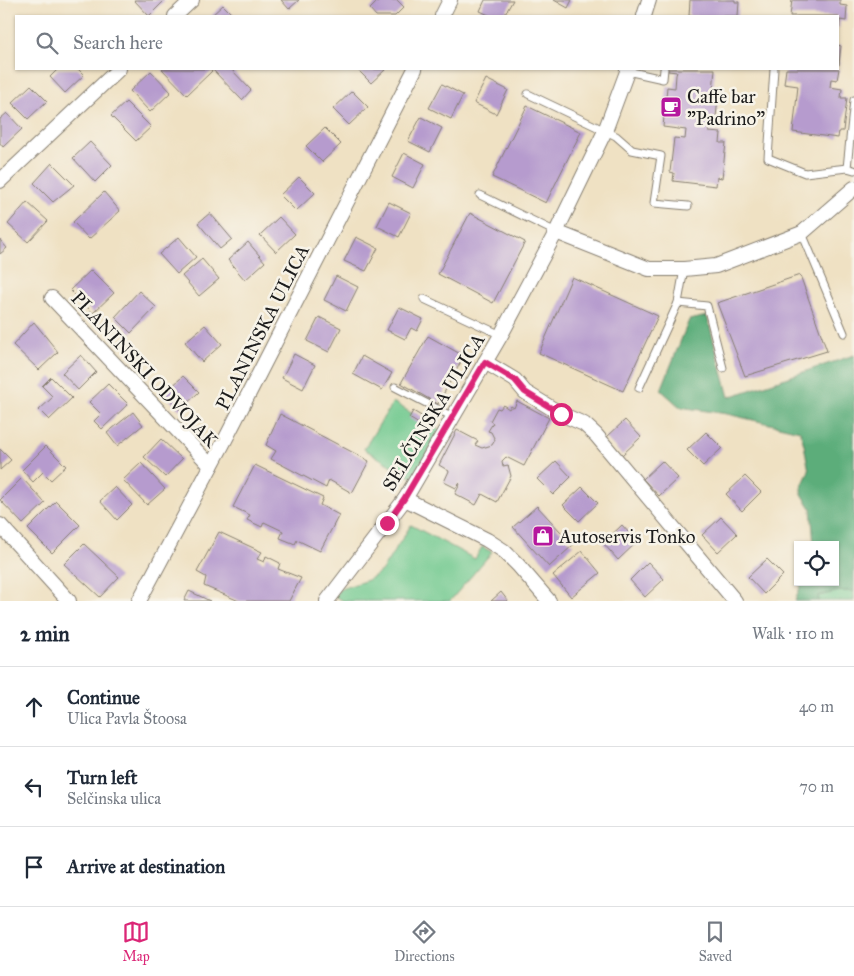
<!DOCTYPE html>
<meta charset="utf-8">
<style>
body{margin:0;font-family:"IM FELL Great Primer",serif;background:#f6f6f7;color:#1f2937}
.controls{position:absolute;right:15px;bottom:15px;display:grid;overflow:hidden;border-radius:0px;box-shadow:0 1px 4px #0004}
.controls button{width:45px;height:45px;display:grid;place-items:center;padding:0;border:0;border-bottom:1px solid #e0e1e3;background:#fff;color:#1f2937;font:25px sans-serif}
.stop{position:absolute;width:15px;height:15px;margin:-11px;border:4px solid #db2777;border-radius:50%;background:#fff}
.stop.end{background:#db2777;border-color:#fff;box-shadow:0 1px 5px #0008}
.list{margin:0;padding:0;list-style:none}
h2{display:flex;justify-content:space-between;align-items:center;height:65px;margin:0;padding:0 20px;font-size:21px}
h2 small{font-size:16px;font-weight:400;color:#747a83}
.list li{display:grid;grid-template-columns:32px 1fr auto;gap:15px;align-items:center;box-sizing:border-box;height:80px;padding:0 20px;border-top:1px solid #e0e1e3}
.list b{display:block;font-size:19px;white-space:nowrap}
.list p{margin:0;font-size:16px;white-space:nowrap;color:#747a83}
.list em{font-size:16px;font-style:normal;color:#747a83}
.icon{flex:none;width:28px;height:28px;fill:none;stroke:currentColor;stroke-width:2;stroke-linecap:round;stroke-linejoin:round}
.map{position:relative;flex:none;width:854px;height:601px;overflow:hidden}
.search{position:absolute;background:#fff;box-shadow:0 1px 4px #0004;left:15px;right:15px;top:15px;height:55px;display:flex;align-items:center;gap:12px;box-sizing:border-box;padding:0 18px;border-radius:0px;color:#747a83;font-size:19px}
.sheet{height:305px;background:#fff}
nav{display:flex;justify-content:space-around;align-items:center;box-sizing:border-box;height:70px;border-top:1px solid #e0e1e3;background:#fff;font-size:14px;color:#747a83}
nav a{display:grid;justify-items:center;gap:2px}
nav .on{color:#db2777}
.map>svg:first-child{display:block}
</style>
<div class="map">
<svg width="854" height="601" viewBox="0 0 854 601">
<rect width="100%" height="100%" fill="#f7f3e8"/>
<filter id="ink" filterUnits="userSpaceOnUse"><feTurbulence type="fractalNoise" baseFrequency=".02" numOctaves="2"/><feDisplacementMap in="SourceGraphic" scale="10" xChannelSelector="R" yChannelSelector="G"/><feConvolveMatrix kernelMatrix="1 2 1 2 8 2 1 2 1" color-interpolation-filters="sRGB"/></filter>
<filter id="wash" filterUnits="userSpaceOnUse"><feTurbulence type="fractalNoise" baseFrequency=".0096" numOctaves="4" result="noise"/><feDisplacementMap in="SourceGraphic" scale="20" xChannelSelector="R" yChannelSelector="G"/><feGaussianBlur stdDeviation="1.12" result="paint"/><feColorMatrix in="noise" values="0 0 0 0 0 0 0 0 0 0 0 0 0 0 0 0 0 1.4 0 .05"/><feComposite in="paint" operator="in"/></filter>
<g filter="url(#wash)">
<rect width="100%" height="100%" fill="#efe1c3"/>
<g fill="#71c98f" stroke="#467256">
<path d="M393,402L441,431L412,478L364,449Z"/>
<path d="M411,525L475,559L482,547L492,552L450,601H344L334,596L340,589L368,580L376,575L382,570Z"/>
<path d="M839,591H854V601H819L818,596Z"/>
</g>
<path fill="#5cad7a" stroke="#3c644b" d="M707,316L729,397L854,355V591H839L818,596L819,601H795L802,582H835V545H814L811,508L802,494L801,488L809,471L804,445L800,431L727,414L680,407L661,390L689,320Z"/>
<g id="blocks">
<g fill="#b69bce">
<path d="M134,0H165L149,16Z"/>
<path d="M281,0H299L289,9Z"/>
<path d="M379,0H397L404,7L395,16H376L370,9Z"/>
<path d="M485,0H513L504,16H491L480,11Z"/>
<path d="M554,0H572L568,8Z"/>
<path d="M690,0H735V2H739L738,16H689Z"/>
<path d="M792,0H840V5L847,6L846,21L840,20L839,28H838V16H790Z"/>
<path d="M223,5L234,16H211Z"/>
<path d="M838,45L841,46L839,65H838Z"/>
<path d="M58,69H78L84,75L65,93L50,77Z"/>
<path d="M162,69H210L212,71L187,95Z"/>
<path d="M212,69H231L251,90L242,100Z"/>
<path d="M357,69H386L371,83Z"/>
<path d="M668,69H715L713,91H719L715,125L710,124L709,132L721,133L720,143H726L722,178L717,177L716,186L673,181L674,173L670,172L674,138L685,139L686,130L663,127L667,87L675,88L676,75L677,72L668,71Z"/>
<path d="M786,69H839L837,80L831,79L830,87L842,89L841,98H847L843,131H839L838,138L793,132L798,86L784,84Z"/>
<path d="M151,71L171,92L150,112L130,91Z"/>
<path d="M486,79L508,90L496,114L474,103Z"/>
<path d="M442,84L463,95L451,119L429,108Z"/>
<path d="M31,85L47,101L28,119L12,103Z"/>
<path d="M352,91L368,107L349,125L333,109Z"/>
<path d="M126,102L151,127L136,141L111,116Z"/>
<path d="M527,106L581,132L546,203L492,177Z"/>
<path d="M7,113L22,129L3,147L0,143V119Z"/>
<path d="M421,117L442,128L430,152L408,141Z"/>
<path d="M325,128L341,144L322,162L306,146Z"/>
<path d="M90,142L112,165L95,182L73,158Z"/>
<path d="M404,153L425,164L413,188L392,177Z"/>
<path d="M52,163L74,185L53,202L34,183Z"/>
<path d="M299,177L315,193L296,211L280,195Z"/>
<path d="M104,192L120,211L89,239L73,222Z"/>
<path d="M27,202L48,221L28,242L8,224Z"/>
<path d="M389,202L411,213L399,237L377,226Z"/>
<path d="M210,213L232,239L220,249L198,223Z"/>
<path d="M470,213L525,242L493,303L438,274Z"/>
<path d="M279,217L295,234L276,252L260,235Z"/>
<path d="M179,237L196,257L177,274L159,254Z"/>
<path d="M356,237L378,248L366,271L344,261Z"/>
<path d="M0,240L7,248L0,254Z"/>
<path d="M248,242L265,262L245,280L228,260Z"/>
<path d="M202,259L219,279L199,296L182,276Z"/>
<path d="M91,270L114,293L93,313L70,290Z"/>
<path d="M800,275L827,351L745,376L717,303Z"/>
<path d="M336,276L358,287L346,311L324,300Z"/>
<path d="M572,277L658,316L623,391L539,353Z"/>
<path d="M139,291L156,307L131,333L115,317Z"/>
<path d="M399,307L423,319L417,331L411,328L405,339L387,330Z"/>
<path d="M319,317L341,328L329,352L307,341Z"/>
<path d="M34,322L58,352L39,370L13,345Z"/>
<path d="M205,325L222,344L202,362L185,342Z"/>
<path d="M428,336L464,356L438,404L401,383Z"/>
<path d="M294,354L315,365L303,389L282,378Z"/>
<path d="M81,355L96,372L78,390L62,373Z"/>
<path d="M362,356L392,373L382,390L353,374Z"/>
<path d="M183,376L199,392L180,410L164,394Z"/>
<path d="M51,377L72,398L49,420L39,410L53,397L42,386Z"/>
<path d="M108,384L128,404L102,429L94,421L101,414L89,402Z"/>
<path d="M517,401L549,418L524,466L506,457L502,461L503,466L508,465L511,476L497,502L482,494L476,505L455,494L460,484L459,483L456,488L444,482L449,471L439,465L457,430L478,441L475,445L482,448L492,445L495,440L491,432L488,431L493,423L490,421L497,408L500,409L503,405L509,409L511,406L514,408Z"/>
<path d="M413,411L423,417L419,424L409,418Z"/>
<path d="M133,412L143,425L117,446L107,433Z"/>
<path d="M280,414L369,461L352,493L329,480L326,488L271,459L276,451L266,445Z"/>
<path d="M625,420L641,437L622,455L606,438Z"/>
<path d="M706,432L722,448L703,466L687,450Z"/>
<path d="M161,439L182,459L165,477L144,457Z"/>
<path d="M46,446L66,466L51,480L43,472L33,482L22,470Z"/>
<path d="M0,449L11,460L0,470Z"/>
<path d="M556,461L571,477L553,495L537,479Z"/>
<path d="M662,461L678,478L659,496L643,479Z"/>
<path d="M141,463L165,489L147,505L123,480Z"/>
<path d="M255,465L323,498L320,505L339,515L320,551L297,540L295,544L280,538L283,531L264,522L262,527L247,520L250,515L233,507Z"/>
<path d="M745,476L761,492L742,511L726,494Z"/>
<path d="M22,478L45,503L23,524L0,500Z"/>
<path d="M115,487L132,505L117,520L100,501Z"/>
<path d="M582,487L598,503L579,521L563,505Z"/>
<path d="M56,501L80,525L52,553L28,529Z"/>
<path d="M537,506L573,545L549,567L513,527Z"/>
<path d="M721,517L737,534L718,552L702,535Z"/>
<path d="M622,525L637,542L618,560L603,543Z"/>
<path d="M219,532L262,552L257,559L264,562L266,556L280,563L278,569L301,578L289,601H239L204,586L206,577L197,572Z"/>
<path d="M84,544L119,577L100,597L64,564Z"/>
<path d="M582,551L600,573L571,597L553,575Z"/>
<path d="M767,559L783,575L764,594L748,577Z"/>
<path d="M648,562L664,579L645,597L630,580Z"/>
<path d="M189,591L210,601H184Z"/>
<path d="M501,592L508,601H491Z"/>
</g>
</g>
</g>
<g filter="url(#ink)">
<use href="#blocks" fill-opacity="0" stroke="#867e70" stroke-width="1"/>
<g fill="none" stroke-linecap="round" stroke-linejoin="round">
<g stroke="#867e70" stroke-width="9">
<g id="lane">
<path d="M774,69L768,158L805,173L847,168"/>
<path d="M627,71L663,79L664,69"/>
<path d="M528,94L616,136L632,150L661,156L654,203L688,206"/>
<path d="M854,100L847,168L854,170"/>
<path d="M480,195L556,232"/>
<path d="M802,233L844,333"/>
<path d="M424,299L501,335"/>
<path d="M678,303L707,306L723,368"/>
<path d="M395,387L453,417"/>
<path d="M639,388L678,303L684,269"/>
</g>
</g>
<g stroke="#867e70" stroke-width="16">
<g id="street">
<path d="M175,16L192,0"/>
<path d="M442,16L450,0"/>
<path d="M644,16L649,0"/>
<path d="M0,181L119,69"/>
<path d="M556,232L649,269H684L716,266L802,233L854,188"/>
<path d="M52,298L211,466"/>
<path d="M485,362L515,380L525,392L561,414L584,424L596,435L735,601"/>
<path d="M405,499L487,540L504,551L518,565L549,601"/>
<path d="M0,525L69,601"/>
<path d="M139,601L225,440L415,69"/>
<path d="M327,601L405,499L501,335L556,232L605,131L628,69"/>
</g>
</g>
<use href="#lane" stroke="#fff" stroke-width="7"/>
<use href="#street" stroke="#fff" stroke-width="14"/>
</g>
</g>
<g fill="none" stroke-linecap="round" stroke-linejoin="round" filter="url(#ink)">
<path stroke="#db2777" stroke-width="6" d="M387,523L404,499L485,362L515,380L525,392L561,414"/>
</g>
<defs>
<g id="cafe-square" transform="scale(1.125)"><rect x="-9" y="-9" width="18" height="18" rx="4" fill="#b5179e" stroke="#f7f3e8"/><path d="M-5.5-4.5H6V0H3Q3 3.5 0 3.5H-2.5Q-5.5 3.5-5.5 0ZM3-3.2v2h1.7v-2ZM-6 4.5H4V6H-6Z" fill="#fff"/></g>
<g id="shop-square" transform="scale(1.125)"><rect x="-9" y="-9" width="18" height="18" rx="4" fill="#b5179e" stroke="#f7f3e8"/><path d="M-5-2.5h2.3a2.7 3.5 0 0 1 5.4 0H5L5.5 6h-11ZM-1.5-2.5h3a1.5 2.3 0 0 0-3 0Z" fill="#fff"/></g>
</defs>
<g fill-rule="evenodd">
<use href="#cafe-square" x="671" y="107"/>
<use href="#shop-square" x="543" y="536"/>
</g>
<g text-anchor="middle" stroke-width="5" stroke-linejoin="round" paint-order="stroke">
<g font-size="19" fill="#1c1c1c" stroke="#f7f3e8" text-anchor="start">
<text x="687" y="103">Caffe bar<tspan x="687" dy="22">"Padrino"</tspan></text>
<text x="559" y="543">Autoservis Tonko</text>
</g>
<g font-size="19" fill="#1c1c1c" stroke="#f7f3e8">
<text transform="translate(262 327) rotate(-63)" y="7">PLANINSKA ULICA</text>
<text transform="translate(145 369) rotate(47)" y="7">PLANINSKI ODVOJAK</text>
<text transform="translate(433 412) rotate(-59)" y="7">SELČINSKA ULICA</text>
</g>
</g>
</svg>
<div class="controls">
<button><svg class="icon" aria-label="locate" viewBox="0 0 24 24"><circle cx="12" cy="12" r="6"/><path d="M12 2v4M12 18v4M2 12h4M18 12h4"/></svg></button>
</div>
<div class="stop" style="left:561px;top:414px"></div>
<div class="stop end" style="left:387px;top:523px"></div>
<div class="search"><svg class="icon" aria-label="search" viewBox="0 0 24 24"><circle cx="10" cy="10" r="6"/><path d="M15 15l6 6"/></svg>Search here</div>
</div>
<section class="sheet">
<h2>2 min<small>Walk · 110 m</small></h2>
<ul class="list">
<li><svg class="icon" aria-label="ahead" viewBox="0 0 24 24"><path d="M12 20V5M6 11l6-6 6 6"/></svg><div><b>Continue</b><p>Ulica Pavla Štoosa</p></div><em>40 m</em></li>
<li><svg class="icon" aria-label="left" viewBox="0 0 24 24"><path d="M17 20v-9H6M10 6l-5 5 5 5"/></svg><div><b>Turn left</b><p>Selčinska ulica</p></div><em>70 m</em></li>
<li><svg class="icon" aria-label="arrive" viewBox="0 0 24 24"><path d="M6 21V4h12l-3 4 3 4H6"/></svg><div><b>Arrive at destination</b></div></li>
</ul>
</section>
<nav>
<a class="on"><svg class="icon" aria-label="map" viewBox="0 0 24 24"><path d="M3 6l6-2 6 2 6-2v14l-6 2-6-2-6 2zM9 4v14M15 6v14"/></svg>Map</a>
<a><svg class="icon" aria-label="directions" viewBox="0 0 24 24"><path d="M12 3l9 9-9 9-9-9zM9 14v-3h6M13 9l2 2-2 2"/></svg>Directions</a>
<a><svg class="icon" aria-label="saved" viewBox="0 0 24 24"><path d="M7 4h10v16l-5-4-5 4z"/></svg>Saved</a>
</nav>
